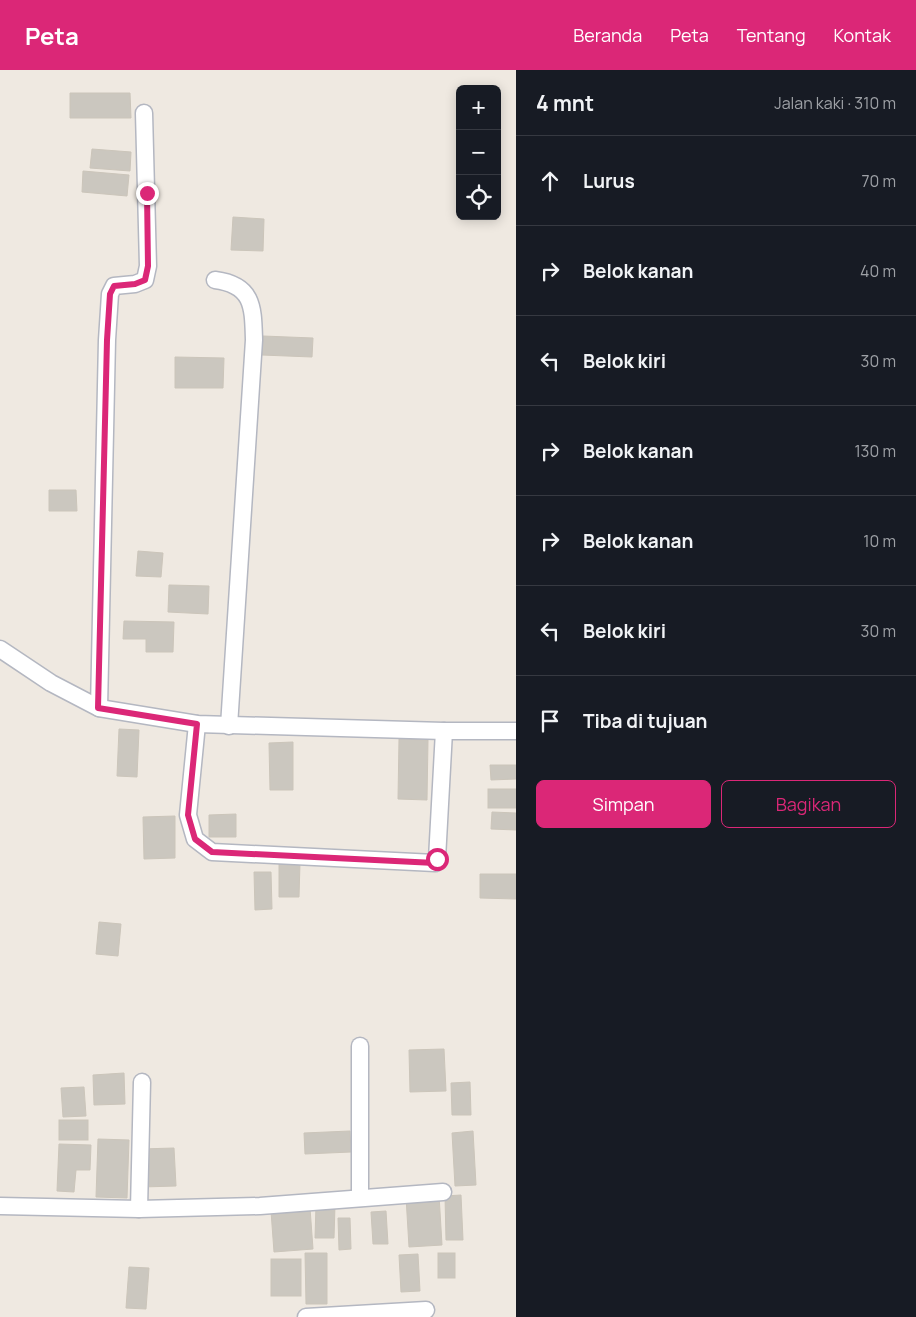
<!DOCTYPE html>
<html lang="id">
<meta charset="utf-8">
<style>
body{margin:0;font-family:Manrope,sans-serif;background:#20242c;color:#f1f3f6}
.controls{position:absolute;right:15px;top:15px;display:grid;overflow:hidden;border-radius:8px;box-shadow:0 2px 12px #0003}
.controls button{width:45px;height:45px;display:grid;place-items:center;padding:0;border:0;border-bottom:1px solid #363941;background:#171b24;color:#f1f3f6;font:25px sans-serif}
.stop{position:absolute;width:15px;height:15px;margin:-11px;border:4px solid #db2777;border-radius:50%;background:#fff}
.stop.end{background:#db2777;border-color:#fff;box-shadow:0 1px 5px #0008}
.list{margin:0;padding:0;list-style:none}
h2{display:flex;justify-content:space-between;align-items:center;height:65px;margin:0;padding:0 20px;font-size:21px}
h2 small{font-size:16px;font-weight:400;color:#9ea1a6}
.list li{display:grid;grid-template-columns:32px 1fr auto;gap:15px;align-items:center;box-sizing:border-box;height:90px;padding:0 20px;border-top:1px solid #363941}
.list b{display:block;font-size:19px;white-space:nowrap}
.list em{font-size:16px;font-style:normal;color:#9ea1a6}
.actions{display:flex;gap:10px;padding:15px 20px}
.actions a{flex:1;padding:11px 0;border:1px solid #db2777;border-radius:8px;text-align:center;font-size:18px;color:#db2777}
.actions .main{background:#db2777;color:#fff}
.icon{flex:none;width:28px;height:28px;fill:none;stroke:currentColor;stroke-width:2;stroke-linecap:round;stroke-linejoin:round}
.map{position:relative;flex:none;width:516px;height:1247px;overflow:hidden}
header{display:flex;align-items:center;gap:30px;box-sizing:border-box;height:70px;padding:0 25px;background:#db2777;color:#fff}
header strong{font-size:24px}
nav{display:flex;gap:28px;margin-inline-start:auto;font-size:18px}
main{display:flex}
aside{flex:1;background:#171b24}
.map>svg:first-child{display:block}
</style>
<header>
<strong>Peta</strong>
<nav><a>Beranda</a><a>Peta</a><a>Tentang</a><a>Kontak</a></nav>
</header>
<main>
<div class="map">
<svg width="516" height="1247" viewBox="0 0 516 1247">
<rect width="100%" height="100%" fill="#efe9e1"/>
<g fill="#cbc7bf" stroke="#cbc5ba">
<path d="M70,23H130L131,48H70Z"/>
<path d="M92,79L131,82L130,101L90,98Z"/>
<path d="M83,101L129,105L127,126L82,122Z"/>
<path d="M233,147L264,149L263,181L231,180Z"/>
<path d="M263,266L313,268L312,287L262,285Z"/>
<path d="M175,287L224,288L223,318H175Z"/>
<path d="M49,420H76L77,441H49Z"/>
<path d="M138,481L163,483L161,507L136,506Z"/>
<path d="M169,515L209,516L208,544L168,542Z"/>
<path d="M124,551L174,552L173,582H146V569H123Z"/>
<path d="M119,659L139,660L137,707L117,706Z"/>
<path d="M399,669L428,670L427,730L398,729Z"/>
<path d="M293,672V720H270L269,673Z"/>
<path d="M490,695H516V709L491,710Z"/>
<rect x="488" y="719" width="28" height="19"/>
<path d="M492,742L516,743V760L491,759Z"/>
<path d="M236,744V767H209V745Z"/>
<path d="M175,746V788L144,789L143,747Z"/>
<path d="M279,792H300L299,827H279Z"/>
<path d="M254,802H271L272,839L255,840Z"/>
<path d="M480,804H516V829L480,828Z"/>
<path d="M99,852L121,854L118,886L96,884Z"/>
<path d="M444,979L446,1021L410,1022L409,980Z"/>
<path d="M124,1003L125,1034L94,1035L93,1005Z"/>
<path d="M470,1012L471,1045H452L451,1013Z"/>
<path d="M84,1017L86,1046L63,1047L61,1018Z"/>
<rect x="59" y="1050" width="29" height="20"/>
<path d="M350,1061L351,1082L305,1084L304,1063Z"/>
<path d="M473,1061L476,1115L455,1116L452,1063Z"/>
<path d="M98,1069L129,1070L127,1128L96,1127Z"/>
<path d="M59,1074L91,1075L90,1100H76L74,1122L57,1121Z"/>
<path d="M174,1078L176,1116L142,1117L141,1079Z"/>
<path d="M439,1125L442,1175L409,1177L406,1127Z"/>
<path d="M461,1125L463,1170H446L445,1126Z"/>
<path d="M316,1135H335L334,1168H315Z"/>
<path d="M310,1138L313,1179L274,1182L271,1141Z"/>
<path d="M386,1141L388,1174H373L371,1142Z"/>
<path d="M338,1148H350L351,1179L339,1180Z"/>
<path d="M305,1183H327V1234H306Z"/>
<rect x="438" y="1183" width="17" height="25"/>
<path d="M418,1184L420,1221L401,1222L399,1185Z"/>
<rect x="271" y="1189" width="30" height="37"/>
<path d="M129,1197L149,1198L146,1239L126,1238Z"/>
</g>
<g fill="none" stroke-linecap="round" stroke-linejoin="round">
<g stroke="#b4b7c1" stroke-width="19">
<g id="street">
<path d="M215,210C254,215 253,238 254,270L229,656"/>
<path d="M0,579L51,613L99,638L197,654L444,661H516"/>
<path d="M99,638L107,270L110,224L114,216L135,214L145,210L148,196L144,43"/>
<path d="M197,654L188,745L195,769L212,782L435,793L437,789L444,661"/>
<path d="M360,1128V976"/>
<path d="M0,1136L139,1139L260,1136L443,1122"/>
<path d="M139,1139L142,1012"/>
<path d="M306,1247L426,1240"/>
</g>
</g>
<use href="#street" stroke="#fff" stroke-width="16"/>
</g>
<g fill="none" stroke-linecap="round" stroke-linejoin="round">
<path stroke="#db2777" stroke-width="6" d="M147,123L148,196L145,210L135,214L114,216L110,224L107,270L98,638L197,654L188,745L195,769L212,782L435,793L437,789"/>
</g>
</svg>
<div class="controls">
<button>+</button>
<button>−</button>
<button><svg class="icon" aria-label="locate" viewBox="0 0 24 24"><circle cx="12" cy="12" r="6"/><path d="M12 2v4M12 18v4M2 12h4M18 12h4"/></svg></button>
</div>
<div class="stop" style="left:437px;top:789px"></div>
<div class="stop end" style="left:147px;top:123px"></div>
</div>
<aside>
<h2>4 mnt<small>Jalan kaki · 310 m</small></h2>
<ul class="list">
<li><svg class="icon" aria-label="ahead" viewBox="0 0 24 24"><path d="M12 20V5M6 11l6-6 6 6"/></svg><div><b>Lurus</b></div><em>70 m</em></li>
<li><svg class="icon" aria-label="right" viewBox="0 0 24 24"><path d="M7 20v-9h11M14 6l5 5-5 5"/></svg><div><b>Belok kanan</b></div><em>40 m</em></li>
<li><svg class="icon" aria-label="left" viewBox="0 0 24 24"><path d="M17 20v-9H6M10 6l-5 5 5 5"/></svg><div><b>Belok kiri</b></div><em>30 m</em></li>
<li><svg class="icon" aria-label="right" viewBox="0 0 24 24"><path d="M7 20v-9h11M14 6l5 5-5 5"/></svg><div><b>Belok kanan</b></div><em>130 m</em></li>
<li><svg class="icon" aria-label="right" viewBox="0 0 24 24"><path d="M7 20v-9h11M14 6l5 5-5 5"/></svg><div><b>Belok kanan</b></div><em>10 m</em></li>
<li><svg class="icon" aria-label="left" viewBox="0 0 24 24"><path d="M17 20v-9H6M10 6l-5 5 5 5"/></svg><div><b>Belok kiri</b></div><em>30 m</em></li>
<li><svg class="icon" aria-label="arrive" viewBox="0 0 24 24"><path d="M6 21V4h12l-3 4 3 4H6"/></svg><div><b>Tiba di tujuan</b></div></li>
</ul>
<div class="actions"><a class="main">Simpan</a><a>Bagikan</a></div>
</aside>
</main>
